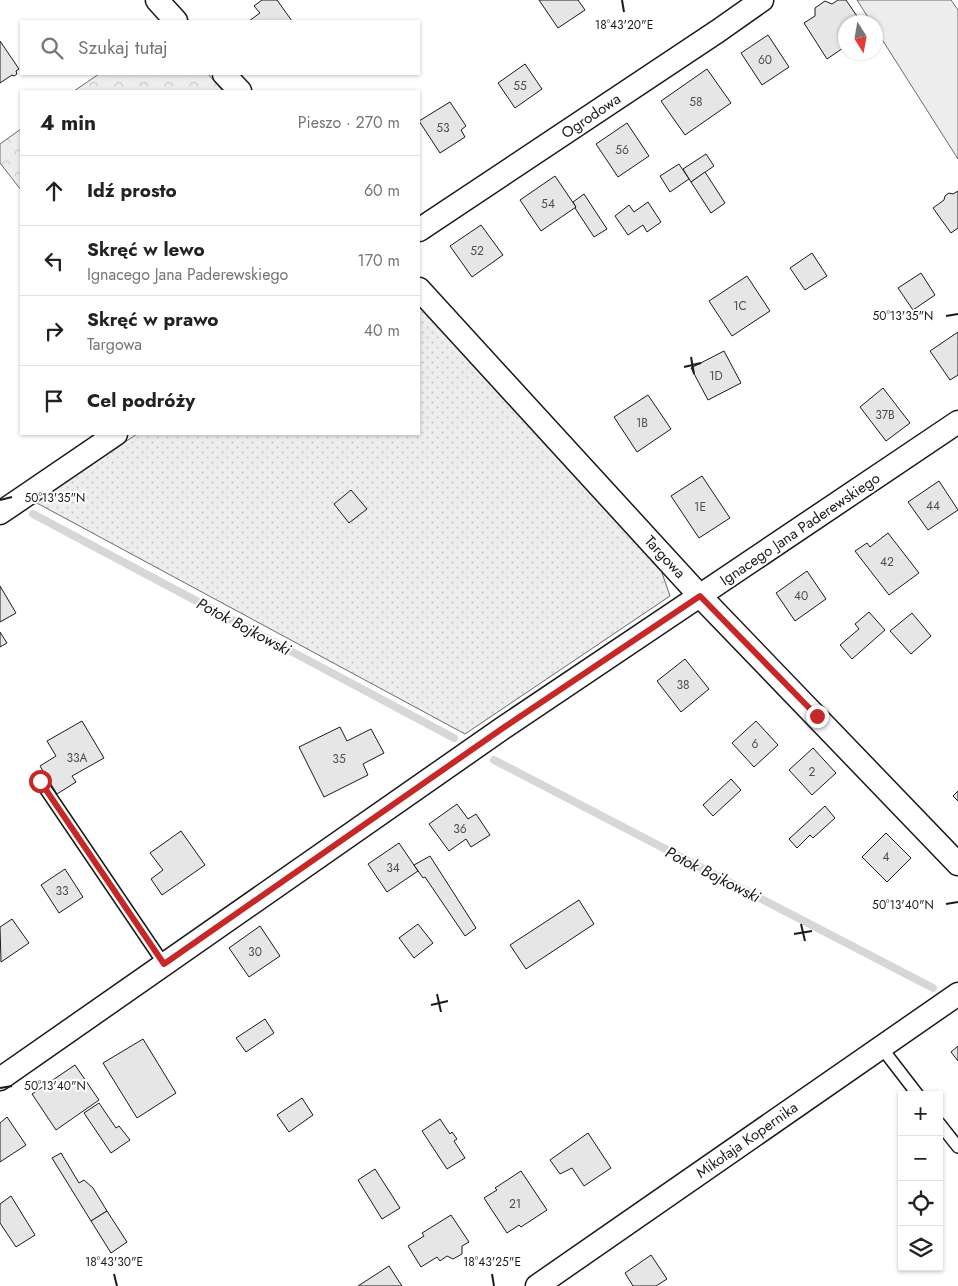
<!DOCTYPE html>
<html lang="pl">
<meta charset="utf-8">
<style>
body{margin:0;font-family:Jost,sans-serif;background:#f2f2f2;color:#222}
.controls{position:absolute;right:15px;bottom:15px;display:grid;overflow:hidden;border-radius:0px;box-shadow:0 1px 4px #0004}
.controls button{width:45px;height:45px;display:grid;place-items:center;padding:0;border:0;border-bottom:1px solid #e0e0e0;background:#fff;color:#222;font:25px sans-serif}
.compass{position:absolute;left:838px;top:15px;width:45px;height:45px;border-radius:50%;background:#fff;box-shadow:0 1px 4px #0004;rotate:169deg}
.stop{position:absolute;width:15px;height:15px;margin:-11px;border:4px solid #c62828;border-radius:50%;background:#fff}
.stop.end{background:#c62828;border-color:#fff;box-shadow:0 1px 5px #0008}
.list{margin:0;padding:0;list-style:none}
h2{display:flex;justify-content:space-between;align-items:center;height:65px;margin:0;padding:0 20px;font-size:21px}
h2 small{font-size:16px;font-weight:400;color:#767676}
.list li{display:grid;grid-template-columns:32px 1fr auto;gap:15px;align-items:center;box-sizing:border-box;height:70px;padding:0 20px;border-top:1px solid #e0e0e0}
.list b{display:block;font-size:19px;white-space:nowrap}
.list p{margin:0;font-size:16px;white-space:nowrap;color:#767676}
.list em{font-size:16px;font-style:normal;color:#767676}
.icon{flex:none;width:28px;height:28px;fill:none;stroke:currentColor;stroke-width:2;stroke-linecap:round;stroke-linejoin:round}
.map{position:relative;flex:none;width:958px;height:1286px;overflow:hidden}
.search{position:absolute;background:#fff;box-shadow:0 1px 4px #0004;left:20px;top:20px;width:400px;height:55px;display:flex;align-items:center;gap:12px;box-sizing:border-box;padding:0 18px;border-radius:0px;color:#767676;font-size:19px}
.panel{position:absolute;background:#fff;box-shadow:0 1px 4px #0004;left:20px;top:90px;width:400px;height:345px;border-radius:0px}
.map>svg:first-child{display:block}
</style>
<div class="map">
<svg width="958" height="1286" viewBox="0 0 958 1286">
<defs>
<pattern id="park-crowns" width="20" height="18" patternUnits="userSpaceOnUse" patternTransform="scale(1.25)"><rect width="20" height="18" fill="#ededed"/><path d="M2 6a3 3 0 1 1 6 0M12 15a3 3 0 1 1 6 0" fill="none" stroke="#cbcbcb"/></pattern>
<pattern id="garden-dots" width="8" height="8" patternUnits="userSpaceOnUse" patternTransform="scale(1.25)"><rect width="8" height="8" fill="#ededed"/><path d="M2 2h.1M6 6h.1" fill="none" stroke="#cbcbcb" stroke-width="1.8" stroke-linecap="round"/></pattern>
</defs>
<rect width="100%" height="100%" fill="#fff"/>
<path fill="#ededed" stroke="#6a6a6a" d="M857,0H951L958,10V159L876,30V22H871Z"/>
<g fill="url(#park-crowns)" stroke="#6a6a6a">
<path d="M99,74H208L223,91H74Z"/>
<path d="M21,129V190L0,163V144Z"/>
</g>
<path fill="url(#garden-dots)" stroke="#6a6a6a" d="M419,303L660,567L670,596L465,734L35,502L137,434H419Z"/>
<g fill="none" stroke-linecap="round" stroke-linejoin="round">
<g stroke="#d7d7d7" stroke-width="8">
<path d="M33,514L454,738"/>
<path d="M494,760L933,988"/>
</g>
</g>
<g fill="#e6e6e6" stroke="#1a1a1a">
<path d="M262,0H277L292,21H249L260,13L254,6Z"/>
<path d="M539,0H578L585,10L558,28Z"/>
<path d="M838,0H846L861,22H846V46L827,59L804,23L815,16V8L825,1L832,4Z"/>
<path d="M768,35L789,67L762,85L741,53Z"/>
<path d="M0,41L19,69L16,71L17,74L14,76L12,75L0,83Z"/>
<path d="M525,64L542,89L515,108L498,83Z"/>
<path d="M707,69L731,103L685,135L661,101Z"/>
<path d="M450,102L466,126L461,130L465,137L440,153L419,121Z"/>
<path d="M627,123L649,156L618,177L596,144Z"/>
<path d="M706,154L714,166L691,182L683,169Z"/>
<path d="M679,164L689,179L670,192L660,176Z"/>
<path d="M705,172L725,203L711,213L691,182Z"/>
<path d="M555,176L576,207L541,231L520,200Z"/>
<path d="M958,191V228L951,233L933,208L944,200L945,196L949,193L953,194Z"/>
<path d="M584,194L607,229L594,237L575,208L576,207L573,202Z"/>
<path d="M648,202L661,222L647,232L643,225L628,235L615,216L629,205L634,212Z"/>
<path d="M481,225L503,255L472,277L450,246Z"/>
<path d="M812,253L827,276L805,290L790,268Z"/>
<path d="M921,273L935,295L913,310L898,288Z"/>
<path d="M747,276L770,311L732,336L709,301Z"/>
<path d="M958,332V375L950,380L930,351Z"/>
<path d="M724,351L741,383L708,400L691,368Z"/>
<path d="M883,388L910,423L886,441L860,407Z"/>
<path d="M648,395L671,429L637,452L614,417Z"/>
<path d="M702,476L730,518L699,538L671,496Z"/>
<path d="M939,481L958,510L928,530L908,502Z"/>
<path d="M351,490L367,509L349,523L334,504Z"/>
<path d="M888,533L919,573L889,595L855,551L867,543L870,547Z"/>
<path d="M807,571L826,599L795,621L776,593Z"/>
<path d="M0,586L16,613L0,622Z"/>
<path d="M869,612L885,630L852,659L840,645L859,629L855,624Z"/>
<path d="M912,613L931,636L911,654L890,631Z"/>
<path d="M0,632L7,643L0,647Z"/>
<path d="M685,659L709,689L681,712L657,681Z"/>
<path d="M82,721L104,758L72,776L76,782L57,794L40,766L56,756L47,741Z"/>
<path d="M756,721L778,745L754,767L732,743Z"/>
<path d="M340,727L347,741L371,729L384,753L363,764L368,775L324,797L299,747Z"/>
<path d="M813,748L836,773L812,795L789,770Z"/>
<path d="M731,779L741,790L713,816L703,805Z"/>
<path d="M958,791V801L953,796Z"/>
<path d="M457,804L468,819L476,814L490,835L471,847L466,839L449,851L429,824Z"/>
<path d="M825,806L835,818L813,838L810,835L797,848L789,839Z"/>
<path d="M181,831L205,865L162,895L151,879L163,870L150,853Z"/>
<path d="M886,833L911,858L887,882L862,857Z"/>
<path d="M399,843L418,871L387,892L368,864Z"/>
<path d="M430,856L476,928L465,936L425,877L423,878L414,865Z"/>
<path d="M65,869L83,897L59,913L41,885Z"/>
<path d="M579,900L594,924L526,969L510,945Z"/>
<path d="M12,919L29,943L1,962L0,927Z"/>
<path d="M418,924L433,943L414,958L399,938Z"/>
<path d="M260,926L280,956L249,977L229,948Z"/>
<path d="M265,1019L274,1033L246,1052L236,1038Z"/>
<path d="M143,1039L176,1093L137,1118L103,1063Z"/>
<path d="M958,1046V1061L951,1052Z"/>
<path d="M75,1065L99,1100L56,1130L32,1094Z"/>
<path d="M302,1098L313,1115L289,1132L277,1115Z"/>
<path d="M99,1103L116,1128L119,1126L130,1140L111,1153L84,1113Z"/>
<path d="M7,1117L26,1145L0,1162V1123Z"/>
<path d="M440,1119L450,1134L452,1132L457,1139L454,1141L465,1158L447,1169L422,1131Z"/>
<path d="M588,1133L611,1168L584,1186L572,1168L560,1174L550,1160Z"/>
<path d="M61,1153L79,1183L84,1180L93,1188L107,1211L91,1221L52,1158Z"/>
<path d="M375,1169L400,1208L382,1219L358,1180Z"/>
<path d="M521,1171L547,1210L521,1227L519,1225L507,1233L484,1198L497,1190L495,1188Z"/>
<path d="M11,1196L35,1235L16,1247L0,1223V1204Z"/>
<path d="M107,1211L127,1242L111,1253L91,1221Z"/>
<path d="M451,1215L469,1242L462,1246V1254L453,1259L447,1256L440,1261L437,1257L421,1267L408,1246L424,1236L422,1233Z"/>
<path d="M651,1255L667,1279L656,1286H633L625,1273Z"/>
<path d="M389,1266L402,1286H358Z"/>
</g>
<g fill="none" stroke-linecap="round" stroke-linejoin="round">
<g stroke="#1a1a1a" stroke-width="14">
<g id="service">
<path d="M40,781L164,964"/>
<path d="M881,1047L918,1095"/>
<path d="M939,1123L958,1147"/>
</g>
</g>
<g stroke="#1a1a1a" stroke-width="25">
<g id="minor">
<path d="M157,0L176,21"/>
<path d="M224,74L240,91"/>
<path d="M419,230L718,31L762,0"/>
<path d="M419,289L700,596L958,864"/>
<path d="M0,513L116,434"/>
<path d="M0,1079L503,728L958,422"/>
<path d="M537,1286L958,994"/>
</g>
</g>
<use href="#service" stroke="#fff" stroke-width="11"/>
<use href="#minor" stroke="#fff" stroke-width="22"/>
</g>
<g fill="none" stroke-linecap="round" stroke-linejoin="round">
<path stroke="#c62828" stroke-width="6" d="M40,781L164,964L503,728L700,596L817,716"/>
</g>
<path fill="none" stroke="#1a1a1a" stroke-width="2" d="M622,0L624,12M946,316L958,314M691,357L694,374M684,367L701,363M0,500L12,497M946,904L958,902M801,924L805,941M794,934L812,931M437,994L441,1012M431,1005L448,1001M0,1088L12,1086M114,1274L117,1286M492,1274L494,1286"/>
<g text-anchor="middle" stroke-width="4" stroke-linejoin="round" paint-order="stroke">
<g font-size="12" fill="#4d4d4d">
<text x="765" y="64">60</text>
<text x="520" y="90">55</text>
<text x="696" y="106">58</text>
<text x="443" y="132">53</text>
<text x="622" y="154">56</text>
<text x="548" y="208">54</text>
<text x="477" y="255">52</text>
<text x="740" y="310">1C</text>
<text x="716" y="380">1D</text>
<text x="885" y="419">37B</text>
<text x="642" y="427">1B</text>
<text x="933" y="510">44</text>
<text x="700" y="511">1E</text>
<text x="887" y="566">42</text>
<text x="801" y="600">40</text>
<text x="683" y="689">38</text>
<text x="755" y="748">6</text>
<text x="77" y="762">33A</text>
<text x="339" y="763">35</text>
<text x="812" y="776">2</text>
<text x="460" y="833">36</text>
<text x="886" y="861">4</text>
<text x="393" y="872">34</text>
<text x="62" y="895">33</text>
<text x="255" y="956">30</text>
<text x="515" y="1208">21</text>
</g>
<g font-size="15" fill="#1a1a1a" stroke="#fff">
<text transform="translate(591 116) rotate(-34)" y="5">Ogrodowa</text>
<text transform="translate(800 529) rotate(-34)" y="5">Ignacego Jana Paderewskiego</text>
<text transform="translate(665 557) rotate(47)" y="5">Targowa</text>
<text transform="translate(747 1140) rotate(-35)" y="5">Mikołaja Kopernika</text>
</g>
<g font-size="16" font-style="italic" fill="#1a1a1a" stroke="#fff">
<text transform="translate(244 626) rotate(28)" y="6">Potok Bojkowski</text>
<text transform="translate(713 874) rotate(27)" y="6">Potok Bojkowski</text>
</g>
</g>
<g font-size="12" text-anchor="middle" fill="#1a1a1a" stroke="#fff" stroke-width="4" stroke-linejoin="round" paint-order="stroke">
<text x="624" y="29">18°43'20"E</text>
<text x="903" y="320">50°13'35"N</text>
<text x="55" y="502">50°13'35"N</text>
<text x="903" y="909">50°13'40"N</text>
<text x="55" y="1090">50°13'40"N</text>
<text x="114" y="1266">18°43'30"E</text>
<text x="492" y="1266">18°43'25"E</text>
</g>
</svg>
<div class="controls">
<button>+</button>
<button>−</button>
<button><svg class="icon" aria-label="locate" viewBox="0 0 24 24"><circle cx="12" cy="12" r="6"/><path d="M12 2v4M12 18v4M2 12h4M18 12h4"/></svg></button>
<button><svg class="icon" aria-label="layers" viewBox="0 0 24 24"><path d="M12 4l9 5-9 5-9-5zM3 14l9 5 9-5"/></svg></button>
</div>
<svg class="compass" viewBox="-18 -18 36 36"><path d="M0-13l5 13h-10z" fill="#e53935"/><path d="M0 13l5-13h-10z" fill="#767676"/></svg>
<div class="stop" style="left:40px;top:781px"></div>
<div class="stop end" style="left:817px;top:716px"></div>
<div class="search"><svg class="icon" aria-label="search" viewBox="0 0 24 24"><circle cx="10" cy="10" r="6"/><path d="M15 15l6 6"/></svg>Szukaj tutaj</div>
<section class="panel">
<h2>4 min<small>Pieszo · 270 m</small></h2>
<ul class="list">
<li><svg class="icon" aria-label="ahead" viewBox="0 0 24 24"><path d="M12 20V5M6 11l6-6 6 6"/></svg><div><b>Idź prosto</b></div><em>60 m</em></li>
<li><svg class="icon" aria-label="left" viewBox="0 0 24 24"><path d="M17 20v-9H6M10 6l-5 5 5 5"/></svg><div><b>Skręć w lewo</b><p>Ignacego Jana Paderewskiego</p></div><em>170 m</em></li>
<li><svg class="icon" aria-label="right" viewBox="0 0 24 24"><path d="M7 20v-9h11M14 6l5 5-5 5"/></svg><div><b>Skręć w prawo</b><p>Targowa</p></div><em>40 m</em></li>
<li><svg class="icon" aria-label="arrive" viewBox="0 0 24 24"><path d="M6 21V4h12l-3 4 3 4H6"/></svg><div><b>Cel podróży</b></div></li>
</ul>
</section>
</div>
